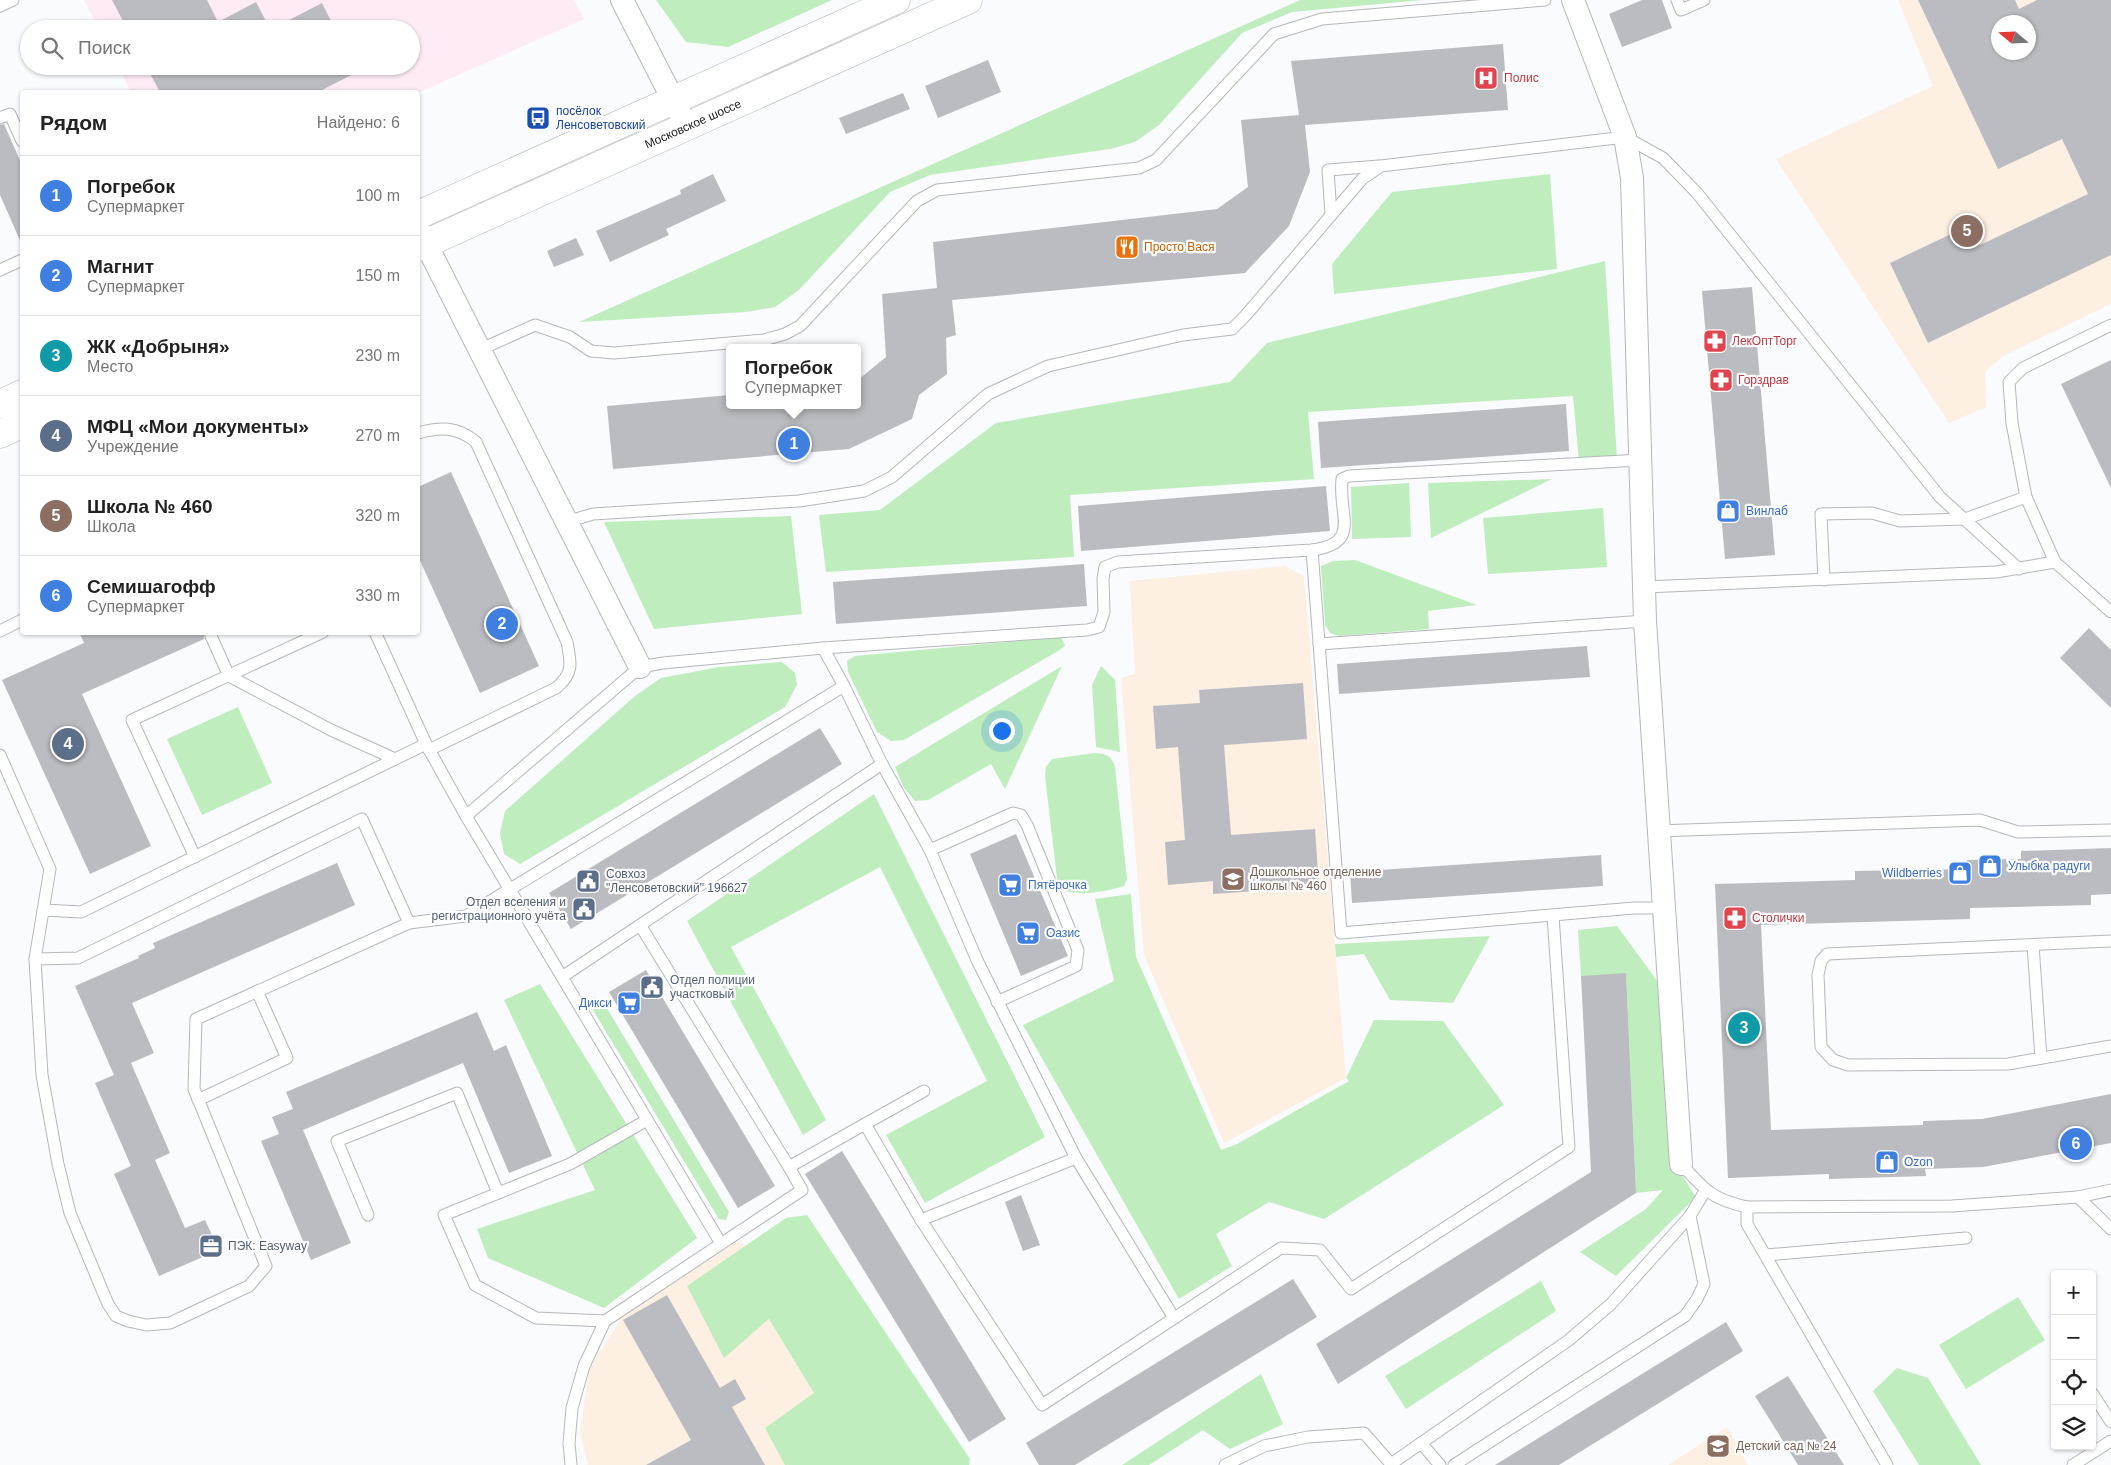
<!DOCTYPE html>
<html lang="ru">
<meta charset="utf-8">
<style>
body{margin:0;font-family:Helvetica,sans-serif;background:#f2f2f2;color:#222}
.controls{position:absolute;right:15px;bottom:15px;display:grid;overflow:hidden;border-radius:5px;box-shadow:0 1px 4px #0004}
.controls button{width:45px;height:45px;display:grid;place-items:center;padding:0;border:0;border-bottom:1px solid #e0e0e0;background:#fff;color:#222;font:25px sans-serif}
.compass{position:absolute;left:1991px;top:15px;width:45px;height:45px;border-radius:50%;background:#fff;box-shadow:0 1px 4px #0004;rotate:289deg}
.you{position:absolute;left:1001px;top:730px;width:18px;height:18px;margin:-12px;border:4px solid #fff;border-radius:50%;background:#1a73e8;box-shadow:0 0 0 8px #1a73e833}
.badge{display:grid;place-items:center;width:32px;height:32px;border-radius:50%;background:#2563eb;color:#fff;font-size:16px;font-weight:700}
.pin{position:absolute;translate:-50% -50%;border:2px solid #fff;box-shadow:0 1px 5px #0006}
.popup{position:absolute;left:726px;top:344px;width:135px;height:65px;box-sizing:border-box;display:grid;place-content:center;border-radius:5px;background:#fff;filter:drop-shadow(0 1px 4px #0005);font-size:16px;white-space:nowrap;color:#767676}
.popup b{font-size:19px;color:#222}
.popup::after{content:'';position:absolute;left:50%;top:100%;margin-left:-10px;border:10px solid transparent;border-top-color:#fff}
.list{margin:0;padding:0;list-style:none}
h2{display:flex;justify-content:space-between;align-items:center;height:65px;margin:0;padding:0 20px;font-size:21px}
h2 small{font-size:16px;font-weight:400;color:#767676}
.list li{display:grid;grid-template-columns:32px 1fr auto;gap:15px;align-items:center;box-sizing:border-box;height:80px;padding:0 20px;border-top:1px solid #e0e0e0}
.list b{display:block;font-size:19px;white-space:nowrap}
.list p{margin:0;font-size:16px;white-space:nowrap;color:#767676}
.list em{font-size:16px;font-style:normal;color:#767676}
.icon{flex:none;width:28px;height:28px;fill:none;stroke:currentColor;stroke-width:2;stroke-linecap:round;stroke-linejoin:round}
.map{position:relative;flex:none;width:2111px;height:1465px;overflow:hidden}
.search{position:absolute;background:#fff;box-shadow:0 1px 4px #0004;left:20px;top:20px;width:400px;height:55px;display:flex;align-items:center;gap:12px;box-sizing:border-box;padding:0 18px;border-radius:28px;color:#767676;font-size:19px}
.panel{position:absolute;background:#fff;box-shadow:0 1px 4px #0004;left:20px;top:90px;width:400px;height:545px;border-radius:5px}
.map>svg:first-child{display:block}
</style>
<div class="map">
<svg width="2111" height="1465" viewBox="0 0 2111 1465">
<rect width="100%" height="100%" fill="#f9fbff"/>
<path fill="#feebf5" d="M84,0H574L584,19L418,93L131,92L118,66H411V29H99Z"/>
<g fill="#fdefe1" fill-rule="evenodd">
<path d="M1898,0H2111V304L2003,356L1985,372L1986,407L1949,423L1776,159L1933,86ZM1998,22H2028V52H1998Z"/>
<path d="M1285,566L1304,576L1346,1078L1224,1143L1144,955L1121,678L1135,674L1130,581Z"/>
<path d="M741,1240L879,1465H588L580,1432L589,1370L631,1302Z"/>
<path d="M1727,1427L1748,1465H1668Z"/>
</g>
<g fill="#bfedbe">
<path d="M656,0H832L728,47L686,42Z"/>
<path d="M1300,0H1423L1292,12L1242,33L1159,125L1135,142L1110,149L930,175L890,192L799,290L775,307L746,312L579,322Z"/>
<path d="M1550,174L1557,269L1334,294L1332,264L1392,192Z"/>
<path d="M1605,261L1617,459L1579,462L1573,396L1308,412L1314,479L1070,495L1074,557L826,572L819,515L880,510L996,423L1230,382L1267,343Z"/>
<path d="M1552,479L1431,538L1428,483Z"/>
<path d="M1409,483L1411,537L1352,539L1351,487Z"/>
<path d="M1603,508L1607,567L1488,574L1483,518Z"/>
<path d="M791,516L802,614L654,629L604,522Z"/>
<path d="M1355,560L1477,605L1428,611L1429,629L1339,636L1330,633L1325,625L1321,566L1333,561Z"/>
<path d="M1061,637L1065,646L1058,651L904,740L891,741L877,732L848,672L847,661L855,656Z"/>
<path d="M782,662L795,673L797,685L785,707L520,864L504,854L500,833L505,811L635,696L661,678L719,667Z"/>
<path d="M1062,666L1005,789L991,764L928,800L915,801L904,788L895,767Z"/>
<path d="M1101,666L1115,680L1120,752L1096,747L1092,685Z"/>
<path d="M238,707L272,783L202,815L167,739Z"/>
<path d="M1095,753C1107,754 1111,755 1115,767L1127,879L1124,886C1107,892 1072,898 1058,887L1045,776L1046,767L1052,759Z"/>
<path d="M874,794L1045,1137L925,1203L886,1135L987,1081L880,867L731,947L826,1120L803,1135L687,921Z"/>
<path d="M1131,894L1136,957L1221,1150L1237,1144L1349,1081L1346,1078L1374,1020L1443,1021L1504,1105L1324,1219L1269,1202L1216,1234L1232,1266L1179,1299L1023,1025L1114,981L1095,899Z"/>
<path d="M1617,926L1666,993L1678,1169L1696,1197L1616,1276L1580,1252L1646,1209L1663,1190L1636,1193L1626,974L1581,976L1578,930Z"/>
<path d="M1490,936L1453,1003L1390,1000L1364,954L1336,957L1335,944Z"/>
<path d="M540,984L697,1238L604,1308L488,1258L477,1229L595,1190L504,1000Z"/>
<path d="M594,997L602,1000L729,1212L726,1220L719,1219L591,1007Z"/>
<path d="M807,1215L970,1459L969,1465H785L765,1428L814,1393L769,1319L724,1358L687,1286L786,1218Z"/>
<path d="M1541,1281L1556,1311L1406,1409L1385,1376Z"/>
<path d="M2018,1297L2045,1340L1966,1389L1939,1345Z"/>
<path d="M1897,1368L1928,1378L1981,1465H1919L1873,1391Z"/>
<path d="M1261,1374L1283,1424L1230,1449L1203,1430L1149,1465H1122Z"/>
</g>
<g fill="#babcc1" fill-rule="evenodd">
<path d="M112,0H207L218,22L256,2L270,29H127Z"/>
<path d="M1642,0H1662L1672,28L1622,47L1609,14Z"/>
<path d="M1918,0H2015L2019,9L2037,0H2111V255L1928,343L1890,263L1970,225L1980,245L2088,194L2062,139L1998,169ZM1998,22H2028V52H1998Z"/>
<path d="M322,3L335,29H272Z"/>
<path d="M1503,44L1508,110L1305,125L1310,172L1289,226L1245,273L952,300L956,335L946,338L947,374L919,395L912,419L849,449L613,469L607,406L730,395V405H858V380L886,357L882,294L937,288L933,242L1217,209L1248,187L1241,120L1299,115L1291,61Z"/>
<path d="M988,60L1001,92L938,118L925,86Z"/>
<path d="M146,66H369L318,92H160Z"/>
<path d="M903,93L910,109L846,134L839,118Z"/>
<path d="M4,124L22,165V245L0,195V125Z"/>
<path d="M713,174L726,201L666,229L669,235L610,262L596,231L681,194L680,190Z"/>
<path d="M576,238L584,255L554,267L547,251Z"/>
<path d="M1752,287L1775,555L1725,559L1702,291Z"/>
<path d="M2111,360V488L2061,384Z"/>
<path d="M1566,404L1569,451L1321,468L1318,422Z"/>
<path d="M451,472L539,666L480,693L418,556V487Z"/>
<path d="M1326,486L1330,531L1081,551L1078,506Z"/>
<path d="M1084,564L1087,606L836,624L833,582Z"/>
<path d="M2089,628L2111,650V708L2060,658Z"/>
<path d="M79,632H205L204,639L82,694L151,846L90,874L2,680L84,643Z"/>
<path d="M1587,646L1590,677L1339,694L1337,664Z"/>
<path d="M1303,683L1307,739L1224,745L1231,835L1315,829L1319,887L1213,894V881L1168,885L1165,842L1185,840L1178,747L1156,749L1153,706L1200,703L1199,690Z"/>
<path d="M820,728L842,764L571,929L549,893Z"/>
<path d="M1016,834L1068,956L1021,976L970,854Z"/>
<path d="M2111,848V894L2091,895V905L1970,908V919L1761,925L1771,1130L1923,1125V1121L1982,1119L2111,1094V1143L1983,1167L1925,1169L1926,1176L1829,1179V1174L1728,1178L1715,884L1855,880V871L1968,869L1967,860L2021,859V851Z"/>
<path d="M1601,855L1603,886L1352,903L1350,872Z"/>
<path d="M337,863L355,905L132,1003L154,1053L131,1063L170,1153L155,1160L185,1228L205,1220L219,1250L159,1276L114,1174L131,1166L95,1083L114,1075L75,986L139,958L138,956L155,948L153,943Z"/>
<path d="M646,970L775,1186L738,1208L609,992Z"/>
<path d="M1626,973L1636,1193L1338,1384L1316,1344L1591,1172L1581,976Z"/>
<path d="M477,1012L494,1051L506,1045L552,1156L509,1173L463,1063L303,1130L351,1243L311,1260L261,1141L279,1134L272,1117L293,1109L286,1092Z"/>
<path d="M842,1151L1006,1419L969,1442L805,1174Z"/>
<path d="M1021,1195L1040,1245L1023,1251L1005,1202Z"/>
<path d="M1293,1279L1317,1317L1075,1465H1039L1026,1443Z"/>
<path d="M667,1295L720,1388L735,1379L746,1399L732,1407L765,1465H646L691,1440L623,1320Z"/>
<path d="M1726,1322L1743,1351L1559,1465H1495Z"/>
<path d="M1788,1376L1844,1465H1798L1755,1396Z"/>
</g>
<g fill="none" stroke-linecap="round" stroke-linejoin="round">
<g stroke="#b5b7bb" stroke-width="13">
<g id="service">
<path d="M1677,0L1681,10L1704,0"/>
<path d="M0,6L13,0"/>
<path d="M0,118L10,114L22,141"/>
<path d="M1331,215L1328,170L1379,166"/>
<path d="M0,270L22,260"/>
<path d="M2111,325L2023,368L2009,382L2012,423L2026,497L2055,562L2111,612"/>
<path d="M479,350L535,325L570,337L591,351L614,353L764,340L785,334L800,326L917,201L937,190L1139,168L1156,160L1274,34L1322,19L1545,0"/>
<path d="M418,433C440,427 457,426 476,442L567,642C571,663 574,673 556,688L429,750"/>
<path d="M566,522L593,514L799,501L864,491L892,477L988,394L1048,366L1183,335L1232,329L1246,315L1362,179L1381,166L1625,137L1663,158L1697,193L1940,497L2019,569"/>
<path d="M1312,550L1341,933L1634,908H1664"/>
<path d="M1824,580L1821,514L1872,513L1900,521L1965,519L2026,497"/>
<path d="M1645,587L1996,572L2055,562"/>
<path d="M0,631L22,620"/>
<path d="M375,632L426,744L466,816L720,1242"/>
<path d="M211,636L229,676L331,730L395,759"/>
<path d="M1319,644L1645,621"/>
<path d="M823,648L844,686L882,764L930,850L977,960L1076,1158L1174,1318"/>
<path d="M0,755L50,869L35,959L42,1075L58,1164L70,1213L108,1304L116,1316L128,1321L146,1325L170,1323L249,1286L266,1266L194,1089L196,1019L409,923"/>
<path d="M466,816L640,667L663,663L823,648L1087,630L1099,627L1104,612L1103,579L1105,567L1118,562L1312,550C1362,543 1338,516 1342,479L1349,476L1641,460"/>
<path d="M1657,831L1980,820L2018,832L2111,830"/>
<path d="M930,850L1013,813L1021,815L1027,825L1078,950L1076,966L997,1002"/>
<path d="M195,857L132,720L323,632"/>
<path d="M43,910L81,912L426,744"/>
<path d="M640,925L789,1167"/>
<path d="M2111,941L1827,954L1821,961L1818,975L1821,1047L1833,1060L1848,1065L2008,1064L2111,1046"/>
<path d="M2033,945L2041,1058"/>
<path d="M35,959L78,958L362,819L409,923L466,916L844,686"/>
<path d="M562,977L882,764"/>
<path d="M198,1100L287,1058L257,991"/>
<path d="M865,1124L924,1091"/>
<path d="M1681,1164C1705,1190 1711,1199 1747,1207L1952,1206L2078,1197L2111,1229"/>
<path d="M2078,1197L2111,1190"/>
<path d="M1747,1207V1224L1887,1465"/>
<path d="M368,1215L337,1141L457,1093L498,1193"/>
<path d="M921,1220L1076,1158"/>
<path d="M1766,1255L1966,1238"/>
<path d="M605,1321L536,1318L475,1285L444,1215L570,1164L647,1120"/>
<path d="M2092,1393L2111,1422"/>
<path d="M1421,1443L1440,1465"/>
<path d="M571,1465L569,1443L572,1408L584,1366L605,1321L802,1190L789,1167L865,1124L921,1220L1042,1405L1281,1248L1320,1250L1351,1289L1569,1147L1553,916"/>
<path d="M1225,1465L1264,1446L1308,1437L1364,1433L1391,1464L1569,1340L1611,1304L1690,1216L1705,1191"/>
<path d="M1454,1465L1685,1316L1697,1299L1704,1284L1690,1216"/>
<path d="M2073,1465L2111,1441"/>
</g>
</g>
<g stroke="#b5b7bb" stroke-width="24">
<g id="minor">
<path d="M622,0L687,127"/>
<path d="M1573,0L1625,137L1632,178L1645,621L1681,1164"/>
<path d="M418,228L640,667"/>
</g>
</g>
<g stroke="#b5b7bb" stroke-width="29">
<g id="trunk">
<path d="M418,215L896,0"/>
<path d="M418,247L968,0"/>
<path d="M0,404L22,394"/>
<path d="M0,434L22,424"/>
</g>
</g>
<use href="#service" stroke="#fff" stroke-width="11"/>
<use href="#minor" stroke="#fff" stroke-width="22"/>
<use href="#trunk" stroke="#fff" stroke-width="28"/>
</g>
<defs>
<g id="hospital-square" transform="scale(1.25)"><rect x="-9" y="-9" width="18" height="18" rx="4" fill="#e0444e" stroke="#fff"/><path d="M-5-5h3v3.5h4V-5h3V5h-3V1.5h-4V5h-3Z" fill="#fff"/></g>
<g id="bus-square" transform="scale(1.25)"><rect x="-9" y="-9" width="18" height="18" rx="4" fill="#1a4fb4" stroke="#fff"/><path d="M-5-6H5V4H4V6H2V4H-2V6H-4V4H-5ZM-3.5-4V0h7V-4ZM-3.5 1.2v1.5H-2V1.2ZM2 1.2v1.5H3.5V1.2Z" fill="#fff"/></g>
<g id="restaurant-square" transform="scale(1.25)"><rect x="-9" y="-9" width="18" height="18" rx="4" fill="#e8710a" stroke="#fff"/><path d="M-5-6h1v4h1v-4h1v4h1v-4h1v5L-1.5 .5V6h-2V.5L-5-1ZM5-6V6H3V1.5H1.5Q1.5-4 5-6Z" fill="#fff"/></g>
<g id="pharmacy-square" transform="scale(1.25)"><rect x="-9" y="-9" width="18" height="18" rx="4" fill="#e0444e" stroke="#fff"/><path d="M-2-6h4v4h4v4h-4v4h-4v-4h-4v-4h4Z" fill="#fff"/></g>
<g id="shop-square" transform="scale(1.25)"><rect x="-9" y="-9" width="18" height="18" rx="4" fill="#3f7fe0" stroke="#fff"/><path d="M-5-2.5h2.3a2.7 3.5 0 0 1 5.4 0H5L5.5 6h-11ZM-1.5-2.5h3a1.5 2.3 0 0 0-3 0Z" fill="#fff"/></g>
<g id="school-square" transform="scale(1.25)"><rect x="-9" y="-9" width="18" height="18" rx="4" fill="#8d6e63" stroke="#fff"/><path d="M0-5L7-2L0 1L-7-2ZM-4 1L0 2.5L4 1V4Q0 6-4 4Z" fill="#fff"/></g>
<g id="civic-square" transform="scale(1.25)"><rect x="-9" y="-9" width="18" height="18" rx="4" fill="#5c6f8a" stroke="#fff"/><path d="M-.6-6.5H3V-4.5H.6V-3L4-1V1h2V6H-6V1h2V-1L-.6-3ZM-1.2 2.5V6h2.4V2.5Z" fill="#fff"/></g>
<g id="supermarket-square" transform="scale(1.25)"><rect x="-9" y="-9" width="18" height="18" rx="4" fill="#3f7fe0" stroke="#fff"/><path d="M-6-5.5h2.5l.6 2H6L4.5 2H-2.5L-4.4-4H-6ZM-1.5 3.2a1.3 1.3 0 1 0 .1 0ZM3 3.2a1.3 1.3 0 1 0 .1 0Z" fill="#fff"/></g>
<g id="office-square" transform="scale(1.25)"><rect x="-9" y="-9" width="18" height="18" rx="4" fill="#5c6f8a" stroke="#fff"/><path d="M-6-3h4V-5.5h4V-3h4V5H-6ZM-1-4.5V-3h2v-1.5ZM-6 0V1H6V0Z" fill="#fff"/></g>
</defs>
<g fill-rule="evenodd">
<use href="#hospital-square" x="1486" y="78"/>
<use href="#bus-square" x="538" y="118"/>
<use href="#restaurant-square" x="1127" y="247"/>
<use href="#pharmacy-square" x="1715" y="341"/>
<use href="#pharmacy-square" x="1721" y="380"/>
<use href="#shop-square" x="1728" y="511"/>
<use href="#shop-square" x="1990" y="866"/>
<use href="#shop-square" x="1960" y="873"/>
<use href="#school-square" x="1233" y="879"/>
<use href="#civic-square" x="588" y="881"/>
<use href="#supermarket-square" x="1010" y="885"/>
<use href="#civic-square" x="584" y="909"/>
<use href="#pharmacy-square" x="1735" y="918"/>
<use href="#supermarket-square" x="1028" y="933"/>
<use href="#civic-square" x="652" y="987"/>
<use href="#supermarket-square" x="629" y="1003"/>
<use href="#shop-square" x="1887" y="1162"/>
<use href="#office-square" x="211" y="1246"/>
<use href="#school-square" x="1718" y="1446"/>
</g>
<g text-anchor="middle" stroke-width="4.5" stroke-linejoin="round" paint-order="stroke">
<g font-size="12" fill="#be3a42" stroke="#fff" text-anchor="start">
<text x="1504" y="82">Полис</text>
<text x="1732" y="345">ЛекОптТорг</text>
<text x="1738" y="384">Горздрав</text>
<text x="1752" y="922">Столички</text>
</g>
<g font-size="12" fill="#164399" stroke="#fff" text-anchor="start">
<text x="556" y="115">посёлок<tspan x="556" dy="14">Ленсоветовский</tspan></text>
</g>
<g font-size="12" fill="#18191a" stroke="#fff">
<text transform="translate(693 124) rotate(-24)" y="4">Московское шоссе</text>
</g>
<g font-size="12" fill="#c56008" stroke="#fff" text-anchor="start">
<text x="1144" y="251">Просто Вася</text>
</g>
<g font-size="12" fill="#366cbe" stroke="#fff" text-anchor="start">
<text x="1746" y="515">Винлаб</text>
<text x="2008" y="870">Улыбка радуги</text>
<text x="1942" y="877" text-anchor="end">Wildberries</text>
<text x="1028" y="889">Пятёрочка</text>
<text x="1046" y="937">Оазис</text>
<text x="612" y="1007" text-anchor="end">Дикси</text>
<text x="1904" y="1166">Ozon</text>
</g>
<g font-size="12" fill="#785e54" stroke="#fff" text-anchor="start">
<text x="1250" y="876">Дошкольное отделение<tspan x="1250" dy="14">школы № 460</tspan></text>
<text x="1736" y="1450">Детский сад № 24</text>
</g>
<g font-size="12" fill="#4e5e75" stroke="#fff" text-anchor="start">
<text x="606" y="878">Совхоз<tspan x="606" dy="14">"Ленсоветовский" 196627</tspan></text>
<text x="566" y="906" text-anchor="end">Отдел вселения и<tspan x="566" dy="14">регистрационного учёта</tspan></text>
<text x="670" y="984">Отдел полиции<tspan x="670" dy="14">участковый</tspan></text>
<text x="228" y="1250">ПЭК: Easyway</text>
</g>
</g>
</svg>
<div class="controls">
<button>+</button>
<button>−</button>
<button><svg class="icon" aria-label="locate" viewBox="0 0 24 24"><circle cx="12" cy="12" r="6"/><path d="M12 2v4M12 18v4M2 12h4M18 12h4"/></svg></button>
<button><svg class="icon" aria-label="layers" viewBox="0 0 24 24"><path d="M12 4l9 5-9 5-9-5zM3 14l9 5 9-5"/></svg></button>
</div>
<svg class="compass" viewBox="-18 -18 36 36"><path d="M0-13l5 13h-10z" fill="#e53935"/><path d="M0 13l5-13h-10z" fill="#767676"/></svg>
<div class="you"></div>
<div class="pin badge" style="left:794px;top:444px;background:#3f7fe0">1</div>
<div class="popup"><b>Погребок</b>Супермаркет</div>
<div class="pin badge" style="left:502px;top:624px;background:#3f7fe0">2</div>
<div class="pin badge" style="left:1744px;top:1028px;background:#0f9aa8">3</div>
<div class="pin badge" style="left:68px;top:744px;background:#5c6f8a">4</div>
<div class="pin badge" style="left:1967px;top:231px;background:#8d6e63">5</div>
<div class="pin badge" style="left:2076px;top:1144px;background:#3f7fe0">6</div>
<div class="search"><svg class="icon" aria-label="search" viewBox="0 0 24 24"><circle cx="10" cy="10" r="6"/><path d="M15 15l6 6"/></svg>Поиск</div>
<section class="panel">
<h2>Рядом<small>Найдено: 6</small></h2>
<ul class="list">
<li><span class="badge" style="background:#3f7fe0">1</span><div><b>Погребок</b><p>Супермаркет</p></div><em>100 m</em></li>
<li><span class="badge" style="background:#3f7fe0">2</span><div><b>Магнит</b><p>Супермаркет</p></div><em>150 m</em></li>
<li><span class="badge" style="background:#0f9aa8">3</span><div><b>ЖК «Добрыня»</b><p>Место</p></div><em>230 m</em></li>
<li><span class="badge" style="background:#5c6f8a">4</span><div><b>МФЦ «Мои документы»</b><p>Учреждение</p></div><em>270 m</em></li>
<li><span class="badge" style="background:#8d6e63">5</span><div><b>Школа № 460</b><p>Школа</p></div><em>320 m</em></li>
<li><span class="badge" style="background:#3f7fe0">6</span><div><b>Семишагофф</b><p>Супермаркет</p></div><em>330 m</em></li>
</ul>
</section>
</div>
